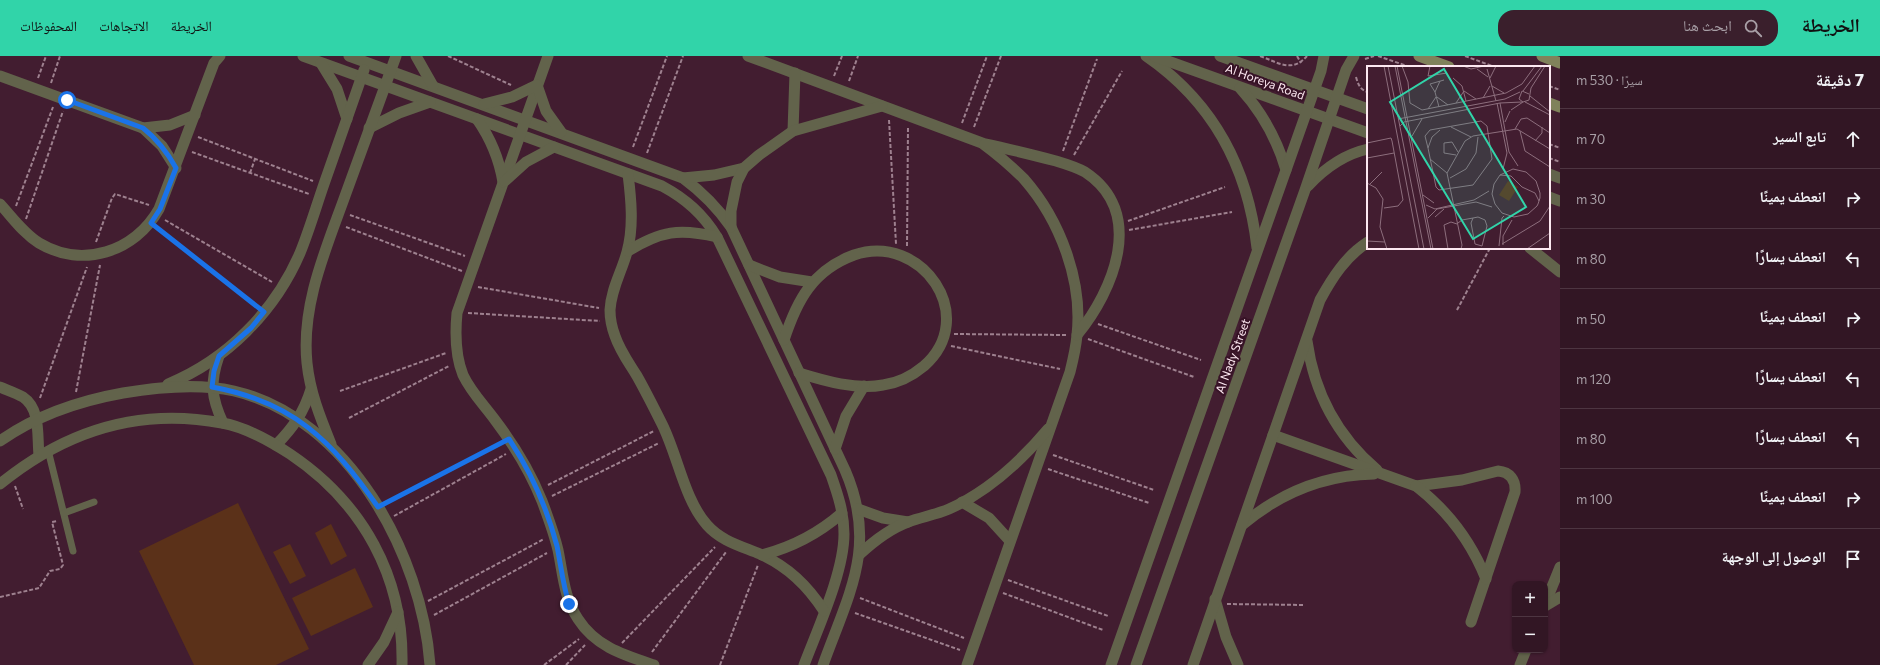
<!DOCTYPE html>
<html lang="ar">
<meta charset="utf-8">
<style>
body{margin:0;font-family:Commissioner,"Noto Naskh Arabic",sans-serif;background:#3a1f2c;color:#f1f3f6;direction:rtl}
.controls{position:absolute;right:12px;bottom:12px;display:grid;overflow:hidden;border-radius:8px;box-shadow:0 1px 3px #0004}
.controls button{width:36px;height:36px;display:grid;place-items:center;padding:0;border:0;border-bottom:1px solid #4d3541;background:#321624;color:#f1f3f6;font:20px sans-serif}
.stop{position:absolute;width:12px;height:12px;margin:-9px;border:3px solid #1a73e8;border-radius:50%;background:#fff}
.stop.end{background:#1a73e8;border-color:#fff;box-shadow:0 1px 4px #0008}
.list{margin:0;padding:0;list-style:none}
h2{display:flex;justify-content:space-between;align-items:center;height:52px;margin:0;padding:0 16px;font-size:17px}
h2 small{font-size:13px;font-weight:400;color:#a89fa6}
.list li{display:grid;grid-template-columns:26px 1fr auto;gap:12px;align-items:center;box-sizing:border-box;height:60px;padding:0 16px;border-top:1px solid #4d3541}
.list b{display:block;font-size:15px;white-space:nowrap}
.list em{font-size:13px;font-style:normal;color:#a89fa6}
.icon{flex:none;width:22px;height:22px;fill:none;stroke:currentColor;stroke-width:2;stroke-linecap:round;stroke-linejoin:round}
.map{position:relative;flex:none;width:1560px;height:609px;overflow:hidden;direction:ltr}
header{display:flex;align-items:center;gap:24px;box-sizing:border-box;height:56px;padding:0 20px;background:#31d4a9;color:#111}
header strong{font-size:19px}
nav{display:flex;gap:22px;margin-inline-start:auto;font-size:14px}
.search{width:280px;height:36px;background:#3a1f2c;display:flex;align-items:center;gap:10px;box-sizing:border-box;padding:0 14px;border-radius:16px;color:#a89fa6;font-size:15px}
main{display:flex}
aside{flex:1;background:#321624}
.map>svg:first-child{display:block}
</style>
<header>
<strong>الخريطة</strong>
<div class="search"><svg class="icon" aria-label="search" viewBox="0 0 24 24"><circle cx="10" cy="10" r="6"/><path d="M15 15l6 6"/></svg>ابحث هنا</div>
<nav><a>الخريطة</a><a>الاتجاهات</a><a>المحفوظات</a></nav>
</header>
<main>
<aside>
<h2>7 دقيقة<small>سيرًا · 530 m</small></h2>
<ul class="list">
<li><svg class="icon" aria-label="ahead" viewBox="0 0 24 24"><path d="M12 20V5M6 11l6-6 6 6"/></svg><div><b>تابع السير</b></div><em>70 m</em></li>
<li><svg class="icon" aria-label="right" viewBox="0 0 24 24"><path d="M7 20v-9h11M14 6l5 5-5 5"/></svg><div><b>انعطف يمينًا</b></div><em>30 m</em></li>
<li><svg class="icon" aria-label="left" viewBox="0 0 24 24"><path d="M17 20v-9H6M10 6l-5 5 5 5"/></svg><div><b>انعطف يسارًا</b></div><em>80 m</em></li>
<li><svg class="icon" aria-label="right" viewBox="0 0 24 24"><path d="M7 20v-9h11M14 6l5 5-5 5"/></svg><div><b>انعطف يمينًا</b></div><em>50 m</em></li>
<li><svg class="icon" aria-label="left" viewBox="0 0 24 24"><path d="M17 20v-9H6M10 6l-5 5 5 5"/></svg><div><b>انعطف يسارًا</b></div><em>120 m</em></li>
<li><svg class="icon" aria-label="left" viewBox="0 0 24 24"><path d="M17 20v-9H6M10 6l-5 5 5 5"/></svg><div><b>انعطف يسارًا</b></div><em>80 m</em></li>
<li><svg class="icon" aria-label="right" viewBox="0 0 24 24"><path d="M7 20v-9h11M14 6l5 5-5 5"/></svg><div><b>انعطف يمينًا</b></div><em>100 m</em></li>
<li><svg class="icon" aria-label="arrive" viewBox="0 0 24 24"><path d="M6 21V4h12l-3 4 3 4H6"/></svg><div><b>الوصول إلى الوجهة</b></div></li>
</ul>
</aside>
<div class="map">
<svg width="1560" height="609" viewBox="0 0 1560 609">
<rect width="100%" height="100%" fill="#421d30"/>
<g fill="#5b3119">
<path d="M238,447L309,593L276,609H194L139,495Z"/>
<path d="M331,468L347,500L331,509L315,477Z"/>
<path d="M290,488L306,520L290,528L273,496Z"/>
<path d="M355,512L373,551L311,580L292,542Z"/>
</g>
<g fill="none" stroke-linecap="round" stroke-linejoin="round">
<g stroke="#9e818f" stroke-width="2" stroke-dasharray="4 2" stroke-linecap="butt">
<path d="M448,0L511,29"/>
<path d="M1260,0C1279,7 1292,17 1307,0"/>
<path d="M1297,0L1301,7"/>
<path d="M1378,0L1410,11"/>
<path d="M1465,0L1495,11"/>
<path d="M1365,3L1374,0"/>
<path d="M834,20L842,0"/>
<path d="M1356,21C1358,28 1360,34 1368,36"/>
<path d="M38,22L46,0"/>
<path d="M849,25L858,0"/>
<path d="M51,27L60,0"/>
<path d="M1549,30L1560,34"/>
<path d="M889,64L896,188"/>
<path d="M962,67L987,0"/>
<path d="M974,71L1001,0"/>
<path d="M198,81L313,125"/>
<path d="M1549,88L1560,92"/>
<path d="M633,91L667,0"/>
<path d="M1063,95L1097,3"/>
<path d="M192,96L309,138"/>
<path d="M647,97L683,0"/>
<path d="M1074,99L1122,15"/>
<path d="M1549,102L1560,106"/>
<path d="M250,117L255,103"/>
<path d="M16,150L53,51"/>
<path d="M350,159L465,200"/>
<path d="M26,163L63,55"/>
<path d="M165,164L272,226"/>
<path d="M1128,165L1225,131"/>
<path d="M346,171L462,215"/>
<path d="M158,172L255,249"/>
<path d="M1129,174L1232,156"/>
<path d="M96,186L112,142L115,138L149,149"/>
<path d="M907,190L908,72"/>
<path d="M478,231L599,252"/>
<path d="M1457,254L1490,192"/>
<path d="M468,257L600,265"/>
<path d="M1098,268L1201,304"/>
<path d="M954,278L1066,279"/>
<path d="M1088,283L1194,321"/>
<path d="M951,290L1060,313"/>
<path d="M340,335L446,297"/>
<path d="M76,336L100,209"/>
<path d="M40,342L87,211"/>
<path d="M349,362L449,310"/>
<path d="M1053,399L1154,434"/>
<path d="M1048,413L1149,447"/>
<path d="M548,429L654,375"/>
<path d="M15,430L23,453"/>
<path d="M552,440L659,387"/>
<path d="M388,446L500,388"/>
<path d="M394,460L506,398"/>
<path d="M1008,524L1108,560"/>
<path d="M1003,537L1103,574"/>
<path d="M0,541L39,532L50,515L60,513L63,509L52,466L58,465"/>
<path d="M860,542L964,582"/>
<path d="M428,545L544,483"/>
<path d="M1227,548L1304,549"/>
<path d="M855,557L960,594"/>
<path d="M434,559L547,497"/>
<path d="M622,587L715,491"/>
<path d="M652,596L726,496"/>
<path d="M544,609L579,583"/>
<path d="M566,609L585,589"/>
<path d="M720,609L758,509"/>
</g>
<g stroke="#62634b" stroke-width="7">
<path d="M48,394L73,495"/>
<path d="M64,457L94,446"/>
</g>
<g stroke="#62634b" stroke-width="11">
<path d="M303,0L662,130C686,143 703,158 717,181L831,419C838,439 844,457 844,478C844,516 818,572 804,609"/>
<path d="M349,0L683,122C702,136 717,151 731,171L845,414C878,490 849,537 823,609"/>
<path d="M416,0L433,30"/>
<path d="M548,0L457,257C455,278 455,299 463,319C471,336 484,349 495,364C514,389 530,415 542,445C548,461 554,477 558,494C563,518 564,542 578,563C596,591 624,599 654,609"/>
<path d="M748,0L982,87C997,98 1011,110 1024,123C1060,164 1083,225 1077,279C1076,291 1073,304 1070,316L967,609"/>
<path d="M321,7L337,33L347,63"/>
<path d="M0,20L143,72L170,69L195,59"/>
<path d="M484,48L512,41L537,29L546,55L561,76"/>
<path d="M477,63C491,83 499,102 503,126"/>
<path d="M143,72L162,90L176,112"/>
<path d="M369,72L399,57L430,46"/>
<path d="M793,75L795,17"/>
<path d="M985,88C1009,93 1033,99 1056,105C1066,108 1076,111 1085,116C1146,156 1114,234 1077,279"/>
<path d="M628,118C631,142 634,171 627,196C622,215 611,233 610,254C610,262 612,272 615,280C620,295 629,307 637,320C646,336 654,352 662,368C678,400 684,443 707,469C721,485 741,490 760,498C788,511 807,529 824,555"/>
<path d="M683,122L714,119L744,112"/>
<path d="M505,125L526,106L554,91"/>
<path d="M0,148C12,161 23,177 39,187C82,213 135,196 159,153L214,7L220,0"/>
<path d="M731,171V155L737,126L744,112L759,99L793,75L882,50"/>
<path d="M1530,192L1560,216"/>
<path d="M628,195C661,175 679,172 717,181"/>
<path d="M749,209L780,221L812,226"/>
<path d="M784,284C797,244 813,214 854,199C922,176 980,261 924,310C912,320 898,327 883,329C856,334 825,325 799,317"/>
<path d="M1307,285C1314,336 1337,380 1377,414"/>
<path d="M219,300C210,326 211,341 223,367"/>
<path d="M168,328C227,304 275,255 300,197C309,175 316,151 324,128C337,90 351,52 364,14"/>
<path d="M0,331C7,334 16,337 23,341C41,353 37,380 39,399"/>
<path d="M1273,379L1416,430L1462,424L1498,415C1510,416 1516,424 1515,436L1471,566"/>
<path d="M0,385C37,359 78,345 123,337C159,331 198,327 234,335C349,362 422,499 430,609"/>
<path d="M331,388C320,361 310,336 307,307C301,249 326,193 345,140C362,93 379,47 396,0"/>
<path d="M276,389C293,372 304,356 311,333"/>
<path d="M835,393L846,360L864,330"/>
<path d="M0,428C65,375 138,351 222,367C246,371 270,385 290,398C363,447 404,521 402,609"/>
<path d="M1416,430C1448,455 1471,485 1486,523"/>
<path d="M962,446L989,462L1010,485"/>
<path d="M858,453L883,462L908,466"/>
<path d="M1242,469C1280,437 1323,419 1374,418"/>
<path d="M860,498C874,485 889,473 908,466C921,461 935,459 949,453C987,436 1021,405 1048,373"/>
<path d="M762,499C793,491 818,478 842,457"/>
<path d="M1215,543L1226,581L1238,609"/>
<path d="M1545,548L1560,511"/>
<path d="M1545,550L1560,541"/>
<path d="M368,609L384,586L398,556"/>
<path d="M1193,609L1320,244C1332,222 1346,200 1368,186"/>
<path d="M1520,609L1526,594"/>
</g>
<g stroke="#62634b" stroke-width="11">
<path d="M1146,0C1213,46 1248,112 1257,192"/>
<path d="M1154,0L1368,77"/>
<path d="M1220,0L1368,53"/>
<path d="M1240,32C1262,56 1277,83 1286,114"/>
<path d="M1549,118L1560,122"/>
<path d="M1308,130C1324,113 1345,98 1368,93"/>
<path d="M1549,141L1560,145"/>
<path d="M1111,609L1321,15L1324,0"/>
<path d="M1136,609L1305,134L1346,14L1354,0"/>
</g>
<g stroke="#80825b" stroke-width="11">
<path d="M1419,0L1449,11"/>
<path d="M1542,0L1560,7"/>
<path d="M1549,47L1560,51"/>
</g>
</g>
<g fill="none" stroke-linecap="round" stroke-linejoin="round">
<path stroke="#1a73e8" stroke-width="5" d="M67,44L143,72C157,83 167,96 176,112L160,153L151,167L264,256L251,272L219,300L214,315L212,331C294,346 332,385 378,451L509,383C531,416 547,452 557,490C561,510 563,529 569,548"/>
</g>
<g text-anchor="middle" stroke-width="4" stroke-linejoin="round" paint-order="stroke">
<g font-size="12" fill="#fde8f1" stroke="#371326">
<text transform="translate(1265 26) rotate(20)" y="4">Al Horeya Road</text>
<text transform="translate(1233 300) rotate(-70)" y="4">Al Nady Street</text>
</g>
</g>
<g transform="translate(1367 10)">
<rect width="183" height="183" fill="#421d30"/>
<path d="M141,115L151,121L142,135L132,129Z" fill="#5b3119"/>
<path fill="none" stroke="#8d6e7d" stroke-width="1" d="M17,0L52,183M21,0L57,183M28,0L64,183M30,0L66,183M35,0L41,16L43,37L55,44L139,27L155,18L168,0M63,0L61,10L80,7M96,0L104,3L117,0M110,3L121,11M120,3L129,35M86,12L95,20L99,35M123,12L129,0M125,20L137,27M156,25L175,0M68,26L73,15M162,28L155,25L152,33L156,36L162,34L164,22L178,0M163,30L183,46M70,31L81,39M116,32L123,20M158,36L183,49M89,37L97,25L109,33M130,37L140,87L136,103M133,37L142,86L151,100M72,41L68,26L63,18L77,14M61,43L69,31M144,44L156,36M31,53L138,33L153,26M138,56L143,45M33,60L37,56L133,37L155,36M84,61L104,71M148,63L154,53L160,52L183,67M153,65L158,85L183,101M45,70L55,53M168,75L175,67V61M0,77L24,72L25,75M61,82L58,70L63,64L114,55L120,60L125,93L106,119L72,124L69,121L61,82L65,71L73,64M89,89L77,87V77L85,76L91,86M0,92L27,87M63,93L80,107M133,109L146,103L159,106L169,115L173,127V132L171,138L170,140L161,148L147,151L135,147L128,138L125,128L127,118L133,109L144,110L155,121L168,127L172,135M83,112L99,103L109,87L111,71M0,117L9,122L16,133L13,161L20,183M3,118L15,106M56,129L67,137M59,139L68,143L107,134L122,125M17,142L31,140L36,134L25,75M68,151L77,143M61,152L70,143L109,136L125,141M91,157L95,154L106,152L111,151L118,154L120,160L115,180L108,178L104,157L106,152M0,175L18,176M135,178L173,155L183,140M136,179V170L145,154M132,180L135,152L137,150M81,183L77,159L84,156L90,158M94,183L95,179L80,107L98,75L106,70L150,63L183,83M160,183L183,167"/>
<path fill="#31d4a9" fill-opacity="0.15" stroke="#31d4a9" stroke-width="2" d="M77,3L159,141L106,173L23,36Z"/>
<rect width="183" height="183" fill="none" stroke="#fde8f1" stroke-width="2"/>
</g>
</svg>
<div class="controls">
<button>+</button>
<button>−</button>
</div>
<div class="stop" style="left:67px;top:44px"></div>
<div class="stop end" style="left:569px;top:548px"></div>
</div>
</main>
